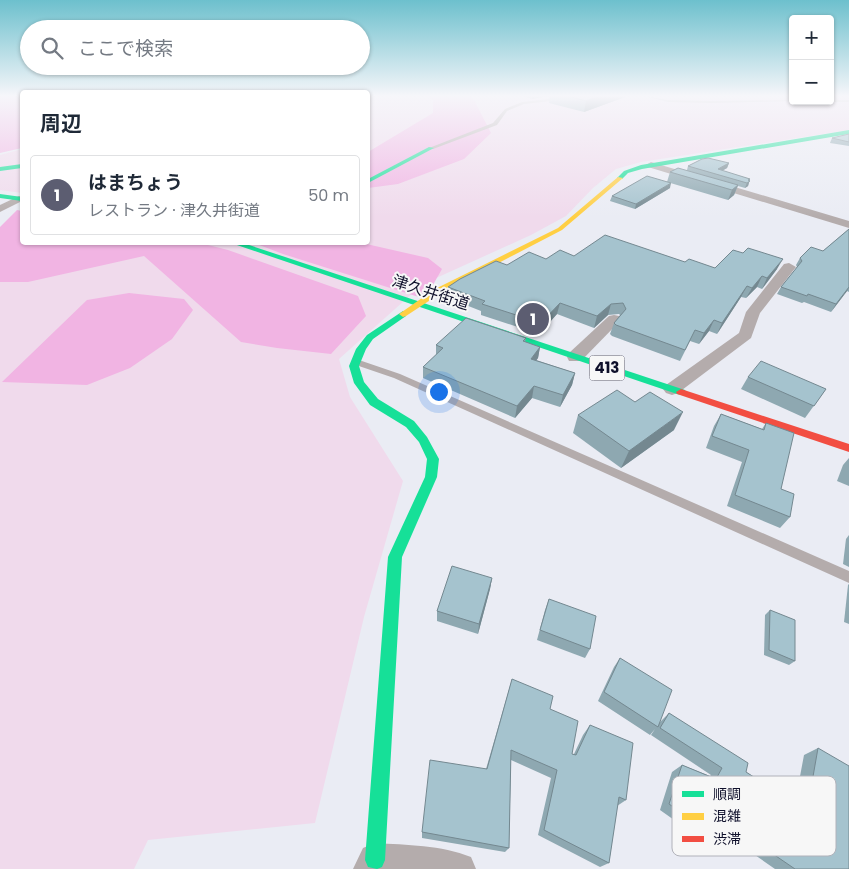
<!DOCTYPE html>
<html lang="ja">
<meta charset="utf-8">
<style>
body{margin:0;font-family:Poppins,"Noto Sans JP",sans-serif;background:#f6f6f7;color:#1f2937}
.controls{position:absolute;right:15px;top:15px;display:grid;overflow:hidden;border-radius:5px;box-shadow:0 1px 4px #0004}
.controls button{width:45px;height:45px;display:grid;place-items:center;padding:0;border:0;border-bottom:1px solid #e0e1e3;background:#fff;color:#1f2937;font:25px sans-serif}
.you{position:absolute;left:438px;top:391px;width:18px;height:18px;margin:-12px;border:4px solid #fff;border-radius:50%;background:#1a73e8;box-shadow:0 0 0 8px #1a73e833}
.badge{display:grid;place-items:center;width:32px;height:32px;border-radius:50%;background:#5c5d71;color:#fff;font-size:16px;font-weight:700}
.pin{position:absolute;translate:-50% -50%;border:2px solid #fff;box-shadow:0 1px 5px #0006}
.list{margin:0;padding:0;list-style:none}
h2{display:flex;justify-content:space-between;align-items:center;height:65px;margin:0;padding:0 20px;font-size:21px}
h2 small{font-size:16px;font-weight:400;color:#747a83}
.list li{display:grid;grid-template-columns:32px 1fr auto;gap:15px;align-items:center;box-sizing:border-box;height:80px;margin:0 10px 10px;padding:0 10px;border:1px solid #e0e1e3;border-radius:5px}
.list b{display:block;font-size:19px;white-space:nowrap}
.list p{margin:0;font-size:16px;white-space:nowrap;color:#747a83}
.list em{font-size:16px;font-style:normal;color:#747a83}
.icon{flex:none;width:28px;height:28px;fill:none;stroke:currentColor;stroke-width:2;stroke-linecap:round;stroke-linejoin:round}
.map{position:relative;flex:none;width:849px;height:869px;overflow:hidden}
.search{position:absolute;background:#fff;box-shadow:0 1px 4px #0004;left:20px;top:20px;width:350px;height:55px;display:flex;align-items:center;gap:12px;box-sizing:border-box;padding:0 18px;border-radius:28px;color:#747a83;font-size:19px}
.panel{position:absolute;background:#fff;box-shadow:0 1px 4px #0004;left:20px;top:90px;width:350px;height:155px;border-radius:5px}
.map>svg:first-child{display:block}
</style>
<div class="map">
<svg width="849" height="869" viewBox="0 0 849 869">
<rect width="100%" height="100%" fill="#eaecf4"/>
<g fill="#f0daec">
<path d="M368,96H793V101H830V96H849V130L641,162L616,169L593,188L566,216L531,235L423,284L339,359L350,397L403,481L364,617L315,823L148,840L134,869H0V243L368,242Z"/>
<path d="M22,149V193L0,190V155Z"/>
</g>
<g fill="#f1b4e3">
<path d="M0,96H22V148L0,153Z"/>
<path d="M425,96H469L474,100L491,133L464,159L398,184L368,188V152L433,113V100Z"/>
<path d="M17,210L22,211V242L200,243L228,250L358,296L366,316L331,354L277,348L241,342L144,256L28,282H0V227Z"/>
<path d="M254,243H362L428,258L442,269L425,299L283,254Z"/>
<path d="M129,293L184,299L193,310L172,339L130,368L87,385L2,382L87,300Z"/>
</g>
<g fill="none" stroke-linecap="round" stroke-linejoin="round">
<g fill="#b4acac" fill-rule="evenodd">
<path d="M558,96H562L560,100L524,104L507,111L497,125L433,149L429,148L493,123L505,109L522,102L557,98Z"/>
<path d="M644,96L668,100L711,101L793,100V101H798L711,103L668,102Z"/>
<path d="M830,100H849V102H829Z"/>
<path d="M356,359L400,374L849,571V583L394,378L353,364L352,362L353,360Z"/>
</g>
<g fill="#b4acac" fill-rule="evenodd">
<path d="M651,162L849,221V228L648,167L646,165Z"/>
<path d="M19,196L22,197V201L0,212V205Z"/>
<path d="M789,263L796,267L760,313L751,338L678,393L672,395L666,393L663,389L666,385L739,333L746,312L784,264Z"/>
<path d="M614,315L619,316L621,319L619,322L581,361H569L567,357L569,353L609,316Z"/>
<path d="M375,843C407,845 441,845 471,857L476,869H353L363,848Z"/>
</g>
<g fill="#16e098" fill-rule="evenodd">
<path d="M849,130V134L642,169L628,173L622,179L617,178L624,171L641,165Z"/>
<path d="M429,147L434,148L368,183V179Z"/>
<path d="M22,164V168L0,171V167Z"/>
<path d="M0,194L22,197V201L0,198Z"/>
<path d="M228,242H240L685,390L686,392L681,395L677,394Z"/>
<path d="M403,311L406,312V316L373,339L366,349L359,366L364,382L378,399L414,421L427,437L439,459L437,477L402,557L385,860L382,867L377,869L368,867L365,860L388,557L425,477L427,459L419,442L406,427L370,405L354,383L349,366L356,349L367,335Z"/>
</g>
<path fill="#ffcf43" fill-rule="evenodd" d="M618,177L623,178L562,230L441,293L406,316L403,317L399,314L435,289L558,228Z"/>
<path fill="#f24e42" fill-rule="evenodd" d="M681,389L849,444V452L677,394L676,392Z"/>
</g>
<g fill="#8ea8b1">
<path d="M523,96H548L532,99Z"/>
<path d="M550,96H625V97L584,112L549,103Z"/>
<path d="M849,134V146L830,143L832,138Z"/>
<path d="M729,163L727,168L722,171L750,179L748,186L745,188L738,186L734,195L728,200L667,182L670,172L687,170L688,166Z"/>
<path d="M670,188L635,209L610,201L612,196Z"/>
<path d="M849,229V292L847,291L831,312L804,302L802,303L777,294L781,287L797,267L796,265L800,258L823,251Z"/>
<path d="M574,256L685,262L715,268L777,269L762,289L757,287L746,298L741,297L717,334L709,331L699,344L690,341L680,361L612,336L610,334L614,323L620,315L619,314L608,315L594,328L557,314L539,334L481,315V311L448,298V287L507,265L546,259Z"/>
<path d="M526,338L525,342L540,347L538,358L536,360L575,373L572,385L560,407L532,398L515,418L423,378V367L436,355V345Z"/>
<path d="M748,377L826,389L805,418L741,389Z"/>
<path d="M721,414L762,429L766,423L781,489L790,517L780,528L727,506L742,462L706,448L714,426Z"/>
<path d="M578,415L674,430L621,468L573,433Z"/>
<path d="M849,458V486L837,481L843,465Z"/>
<path d="M849,535V567L843,564L846,539Z"/>
<path d="M492,578L490,589L478,634L437,621V611Z"/>
<path d="M849,584V624L844,622L848,585Z"/>
<path d="M549,599L590,649L585,658L537,640L545,610Z"/>
<path d="M770,610L795,661L789,665L764,655L765,615Z"/>
<path d="M620,658L659,723L669,713L746,772L795,803L804,755L818,748L849,869H775L729,837L727,844L715,849L660,810L672,772L682,765L710,776L711,775L651,735L655,729L650,735L598,701L614,667Z"/>
<path d="M512,679L550,709L572,754H574L583,735L590,725L626,800L617,806L609,863L600,867L538,835L551,778L511,760L509,848L505,852L422,838V832L486,769Z"/>
</g>
<g fill="#748890">
<path d="M533,96H548L532,99Z"/>
<path d="M599,96H625V97L584,112L586,101Z"/>
<path d="M729,163L727,168L716,174L718,169Z"/>
<path d="M750,179L748,186L745,188L748,180Z"/>
<path d="M671,183L670,188L635,209L636,204Z"/>
<path d="M738,185L734,195L728,200L732,190Z"/>
<path d="M783,259L777,269L762,289L767,278Z"/>
<path d="M762,276L757,287L746,298L752,288Z"/>
<path d="M747,286L741,297L717,334L722,323Z"/>
<path d="M849,287L847,291L831,312L836,304Z"/>
<path d="M560,303L557,314L539,334L541,323Z"/>
<path d="M611,304L608,315L594,328L597,316Z"/>
<path d="M714,320L709,331L699,344L704,333Z"/>
<path d="M540,347L538,358L529,371L531,359Z"/>
<path d="M575,373L572,385L560,407L563,395Z"/>
<path d="M534,386L532,398L515,418L517,406Z"/>
<path d="M683,412L674,430L621,468L629,451Z"/>
<path d="M492,578L490,589L478,634L479,624Z"/>
</g>
<g fill="#a5c3ce" stroke="#748890">
<path d="M568,96H599L586,101Z"/>
<path d="M849,134V142L832,138Z"/>
<path d="M708,158L729,163L718,169L750,179L748,180L750,181L747,183L688,166L702,159Z"/>
<path d="M678,168L738,185L732,190L670,172Z"/>
<path d="M647,176L671,183L636,204L612,196Z"/>
<path d="M849,229V287L836,304L808,294L807,296L781,287L802,261L800,258L811,247L823,251Z"/>
<path d="M605,235L685,262L689,259L715,268L733,250L743,253L748,248L783,259L767,278L762,276L752,288L747,286L722,323L714,320L704,333L695,330L685,350L616,325L614,323L626,309L623,303L611,304L597,316L560,303L541,323L482,304L485,301L448,287L460,279L496,261L507,265L529,252L546,259L560,250L574,256Z"/>
<path d="M466,318L526,338L523,341L540,347L531,359L575,373L563,395L534,386L517,406L423,367L443,348L436,345Z"/>
<path d="M761,361L826,389L814,406L748,377Z"/>
<path d="M617,390L635,402L650,392L683,412L629,451L578,415Z"/>
<path d="M721,414L764,430L766,423L794,433L781,489L794,494L790,517L735,495L749,450L712,436Z"/>
<path d="M452,566L492,578L479,624L437,611Z"/>
<path d="M549,599L596,616L590,649L540,630Z"/>
<path d="M770,610L795,620V661L769,650Z"/>
<path d="M620,658L672,690L658,727L604,692Z"/>
<path d="M512,679L553,696L550,709L578,721L572,754L576,755L590,725L633,743L626,800L619,797L609,863L544,830L557,770L511,750L509,848L422,832L430,760L487,769Z"/>
<path d="M669,713L748,763L746,772L807,811L818,748L849,766V869H795L732,826L727,844L669,804L682,765L716,779L722,768L660,728Z"/>
</g>
<linearGradient id="sky" x2="0" y2="1"><stop stop-color="#6dc0cd"/><stop offset="0.44" stop-color="#f6f6fa"/><stop offset="1" stop-color="#f6f6fa" stop-opacity="0"/></linearGradient>
<rect width="849" height="218" fill="url(#sky)"/>
<g text-anchor="middle" stroke-width="4" stroke-linejoin="round" paint-order="stroke">
<rect fill="#f7f7f7" stroke="#555568" stroke-width="1" x="589.5" y="355.5" width="35" height="25" rx="4"/>
<g font-size="15" font-weight="bold" fill="#0f102b">
<text x="607" y="373">413</text>
</g>
<g font-size="16" fill="#0f102b" stroke="#f7f7f7">
<text transform="translate(431 292) rotate(18)" y="6">津久井街道</text>
</g>
</g>
<rect x="672" y="776" width="164" height="80" rx="8" fill="#f7f7f7" stroke="#b1b2ba" stroke-width="1"/>
<rect x="682" y="791" width="22" height="6" fill="#16e098"/>
<rect x="682" y="813" width="22" height="7" fill="#ffcf43"/>
<rect x="682" y="836" width="22" height="6" fill="#f24e42"/>
<g font-size="14" fill="#0f102b">
<text x="713" y="799">順調</text>
<text x="713" y="821">混雑</text>
<text x="713" y="844">渋滞</text>
</g>
</svg>
<div class="controls">
<button>+</button>
<button>−</button>
</div>
<div class="you"></div>
<div class="pin badge" style="left:533px;top:319px">1</div>
<div class="search"><svg class="icon" aria-label="search" viewBox="0 0 24 24"><circle cx="10" cy="10" r="6"/><path d="M15 15l6 6"/></svg>ここで検索</div>
<section class="panel">
<h2>周辺<small></small></h2>
<ul class="list">
<li><span class="badge">1</span><div><b>はまちょう</b><p>レストラン · 津久井街道</p></div><em>50 m</em></li>
</ul>
</section>
</div>
